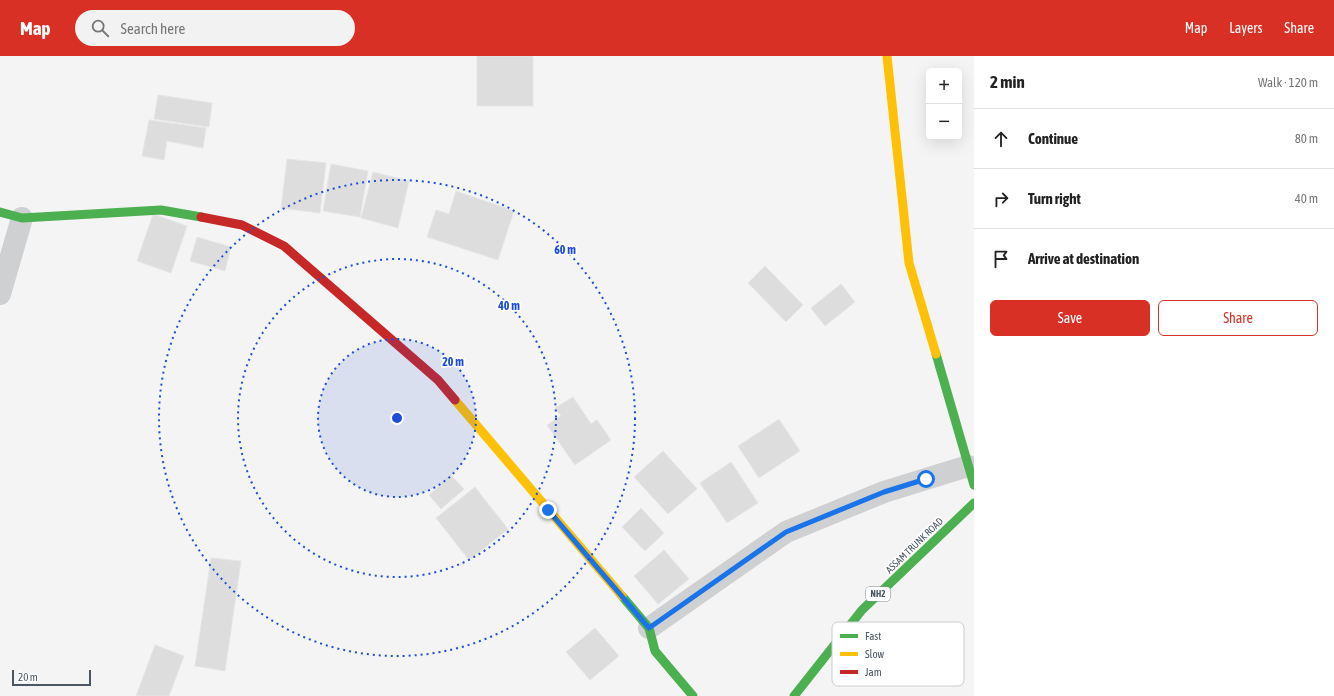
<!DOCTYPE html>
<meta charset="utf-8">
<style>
body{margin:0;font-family:"Asap Condensed",sans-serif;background:#f2f2f2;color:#222}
.controls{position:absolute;right:12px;top:12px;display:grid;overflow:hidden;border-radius:6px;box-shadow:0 4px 16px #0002}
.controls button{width:36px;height:36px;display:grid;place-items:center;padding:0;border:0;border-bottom:1px solid #e0e0e0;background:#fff;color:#222;font:20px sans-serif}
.scale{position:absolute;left:12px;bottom:10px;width:79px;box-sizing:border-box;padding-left:4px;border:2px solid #4a5661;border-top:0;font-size:11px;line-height:14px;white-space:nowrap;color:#4a5661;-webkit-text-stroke:3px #fff;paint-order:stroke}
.stop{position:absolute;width:12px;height:12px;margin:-9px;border:3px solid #1a73e8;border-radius:50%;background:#fff}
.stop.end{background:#1a73e8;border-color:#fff;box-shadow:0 1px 4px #0008}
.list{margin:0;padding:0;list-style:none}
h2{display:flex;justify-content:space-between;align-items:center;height:52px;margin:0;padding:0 16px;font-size:17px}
h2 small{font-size:13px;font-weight:400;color:#767676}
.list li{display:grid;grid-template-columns:26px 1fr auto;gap:12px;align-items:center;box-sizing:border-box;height:60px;padding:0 16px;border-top:1px solid #e0e0e0}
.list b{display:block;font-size:15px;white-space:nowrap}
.list em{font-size:13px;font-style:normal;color:#767676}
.actions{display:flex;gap:8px;padding:12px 16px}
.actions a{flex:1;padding:9px 0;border:1px solid #d93025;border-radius:6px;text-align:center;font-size:14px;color:#d93025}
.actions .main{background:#d93025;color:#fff}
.icon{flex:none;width:22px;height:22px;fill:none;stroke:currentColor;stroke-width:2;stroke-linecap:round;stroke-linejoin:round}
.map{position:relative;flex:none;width:974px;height:640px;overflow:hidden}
header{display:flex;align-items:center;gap:24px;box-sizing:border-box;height:56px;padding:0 20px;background:#d93025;color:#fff}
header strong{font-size:19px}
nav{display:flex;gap:22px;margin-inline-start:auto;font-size:14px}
.search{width:280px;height:36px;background:#f2f2f2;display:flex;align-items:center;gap:10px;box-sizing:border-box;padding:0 14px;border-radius:22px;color:#767676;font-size:15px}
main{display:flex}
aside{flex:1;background:#fff}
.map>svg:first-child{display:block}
</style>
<header>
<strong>Map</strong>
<div class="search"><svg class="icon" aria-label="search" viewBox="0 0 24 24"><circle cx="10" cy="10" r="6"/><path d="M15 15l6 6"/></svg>Search here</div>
<nav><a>Map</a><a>Layers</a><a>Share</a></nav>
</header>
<main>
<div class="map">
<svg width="974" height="640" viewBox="0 0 974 640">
<rect width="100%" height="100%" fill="#f4f4f4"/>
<g fill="#ddddde" stroke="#e5e6e7">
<rect x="477" y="0" width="56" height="50"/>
<path d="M158,39L212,47L209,71L154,63Z"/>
<path d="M149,64L206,72L203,92L167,85L164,104L142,100Z"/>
<path d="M287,103L326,107L320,157L281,152Z"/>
<path d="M331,108L368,115L360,161L323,155Z"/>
<path d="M373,116L409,125L398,172L361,162Z"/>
<path d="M456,135L514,155L498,204L427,181L436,154L449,158Z"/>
<path d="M153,158L187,170L171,217L137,205Z"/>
<path d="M197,181L231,191L225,215L190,205Z"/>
<path d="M765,210L803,249L786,266L748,227Z"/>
<path d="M841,228L855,246L825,270L811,252Z"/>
<path d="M573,341L591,368L597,364L611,384L575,409L547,369L561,360L555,352Z"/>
<path d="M779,363L800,395L759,422L738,390Z"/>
<path d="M663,395L697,433L668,458L634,421Z"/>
<path d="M731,406L758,447L727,467L700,427Z"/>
<path d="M451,419L464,433L441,453L429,439Z"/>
<path d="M475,431L508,473L469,504L436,462Z"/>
<path d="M641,452L664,477L645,495L622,471Z"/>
<path d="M664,494L689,523L658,548L634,520Z"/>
<path d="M211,502L241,505L225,615L195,610Z"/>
<path d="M595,572L619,600L590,624L566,596Z"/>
<path d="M155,589L184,600L169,640H136Z"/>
</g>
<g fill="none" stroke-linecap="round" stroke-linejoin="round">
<g stroke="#ced0d2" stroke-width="22">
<path d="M0,238L22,162"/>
<path d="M649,572L786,476L884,436L968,410"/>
</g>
<g stroke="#4caf50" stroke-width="9">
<path d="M0,156L22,162L161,154L201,161"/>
<path d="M936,298L974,429"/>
<path d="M622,540L649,572L655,595L693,640"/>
<path d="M794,640L862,554L974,447"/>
</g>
<g stroke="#ffc107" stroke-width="9">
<path d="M887,0L909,207L936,298"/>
<path d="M455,344L622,540"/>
</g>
<path stroke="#c62828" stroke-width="9" d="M201,161L242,169L284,190L438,324L455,344"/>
</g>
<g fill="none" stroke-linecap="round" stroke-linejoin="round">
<path stroke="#1a73e8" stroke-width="5" d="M548,454L649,572L786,476L884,436L926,423"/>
</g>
<circle cx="397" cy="362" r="79" fill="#1d4ed8" fill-opacity=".12"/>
<g fill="none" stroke="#1d4ed8" stroke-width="2" stroke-dasharray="2 4">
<circle cx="397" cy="362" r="79"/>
<circle cx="397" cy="362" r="159"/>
<circle cx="397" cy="362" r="238"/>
</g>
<g text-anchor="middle" stroke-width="3.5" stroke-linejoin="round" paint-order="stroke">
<rect fill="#fff" stroke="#808990" stroke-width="1" x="866" y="531" width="24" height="14" rx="3"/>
<g font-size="9" font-weight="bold" fill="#4a5661">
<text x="878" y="541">NH2</text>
</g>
<g font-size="10" fill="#4a5661" stroke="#fff">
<text transform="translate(914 489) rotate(-44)" y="4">ASSAM TRUNK ROAD</text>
</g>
</g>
<rect x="832" y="566" width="132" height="64" rx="6" fill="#fff" stroke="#c9ccd0" stroke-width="1"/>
<rect x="840" y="578" width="18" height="4" fill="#4caf50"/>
<rect x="840" y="596" width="18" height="4" fill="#ffc107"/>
<rect x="840" y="614" width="18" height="4" fill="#c62828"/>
<g font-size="11" fill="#4a5661">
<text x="865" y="584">Fast</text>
<text x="865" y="602">Slow</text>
<text x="865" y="620">Jam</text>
</g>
<circle cx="397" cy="362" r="6" fill="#1d4ed8" stroke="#fff" stroke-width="2"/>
<g font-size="12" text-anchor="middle" font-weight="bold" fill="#1d4ed8" stroke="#fff" stroke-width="3.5" stroke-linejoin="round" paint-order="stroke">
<text x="565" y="198">60 m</text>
<text x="509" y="254">40 m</text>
<text x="453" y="310">20 m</text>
</g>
</svg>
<div class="controls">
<button>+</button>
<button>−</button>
</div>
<div class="scale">20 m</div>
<div class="stop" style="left:926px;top:423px"></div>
<div class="stop end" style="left:548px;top:454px"></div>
</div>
<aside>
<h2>2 min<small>Walk · 120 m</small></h2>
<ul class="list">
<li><svg class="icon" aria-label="ahead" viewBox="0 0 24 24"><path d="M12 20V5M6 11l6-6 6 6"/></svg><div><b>Continue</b></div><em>80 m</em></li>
<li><svg class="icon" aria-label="right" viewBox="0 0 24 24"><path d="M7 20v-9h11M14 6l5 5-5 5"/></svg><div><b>Turn right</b></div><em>40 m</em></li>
<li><svg class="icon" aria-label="arrive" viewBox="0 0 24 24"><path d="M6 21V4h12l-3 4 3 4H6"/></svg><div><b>Arrive at destination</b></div></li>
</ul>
<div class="actions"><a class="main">Save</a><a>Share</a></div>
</aside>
</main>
